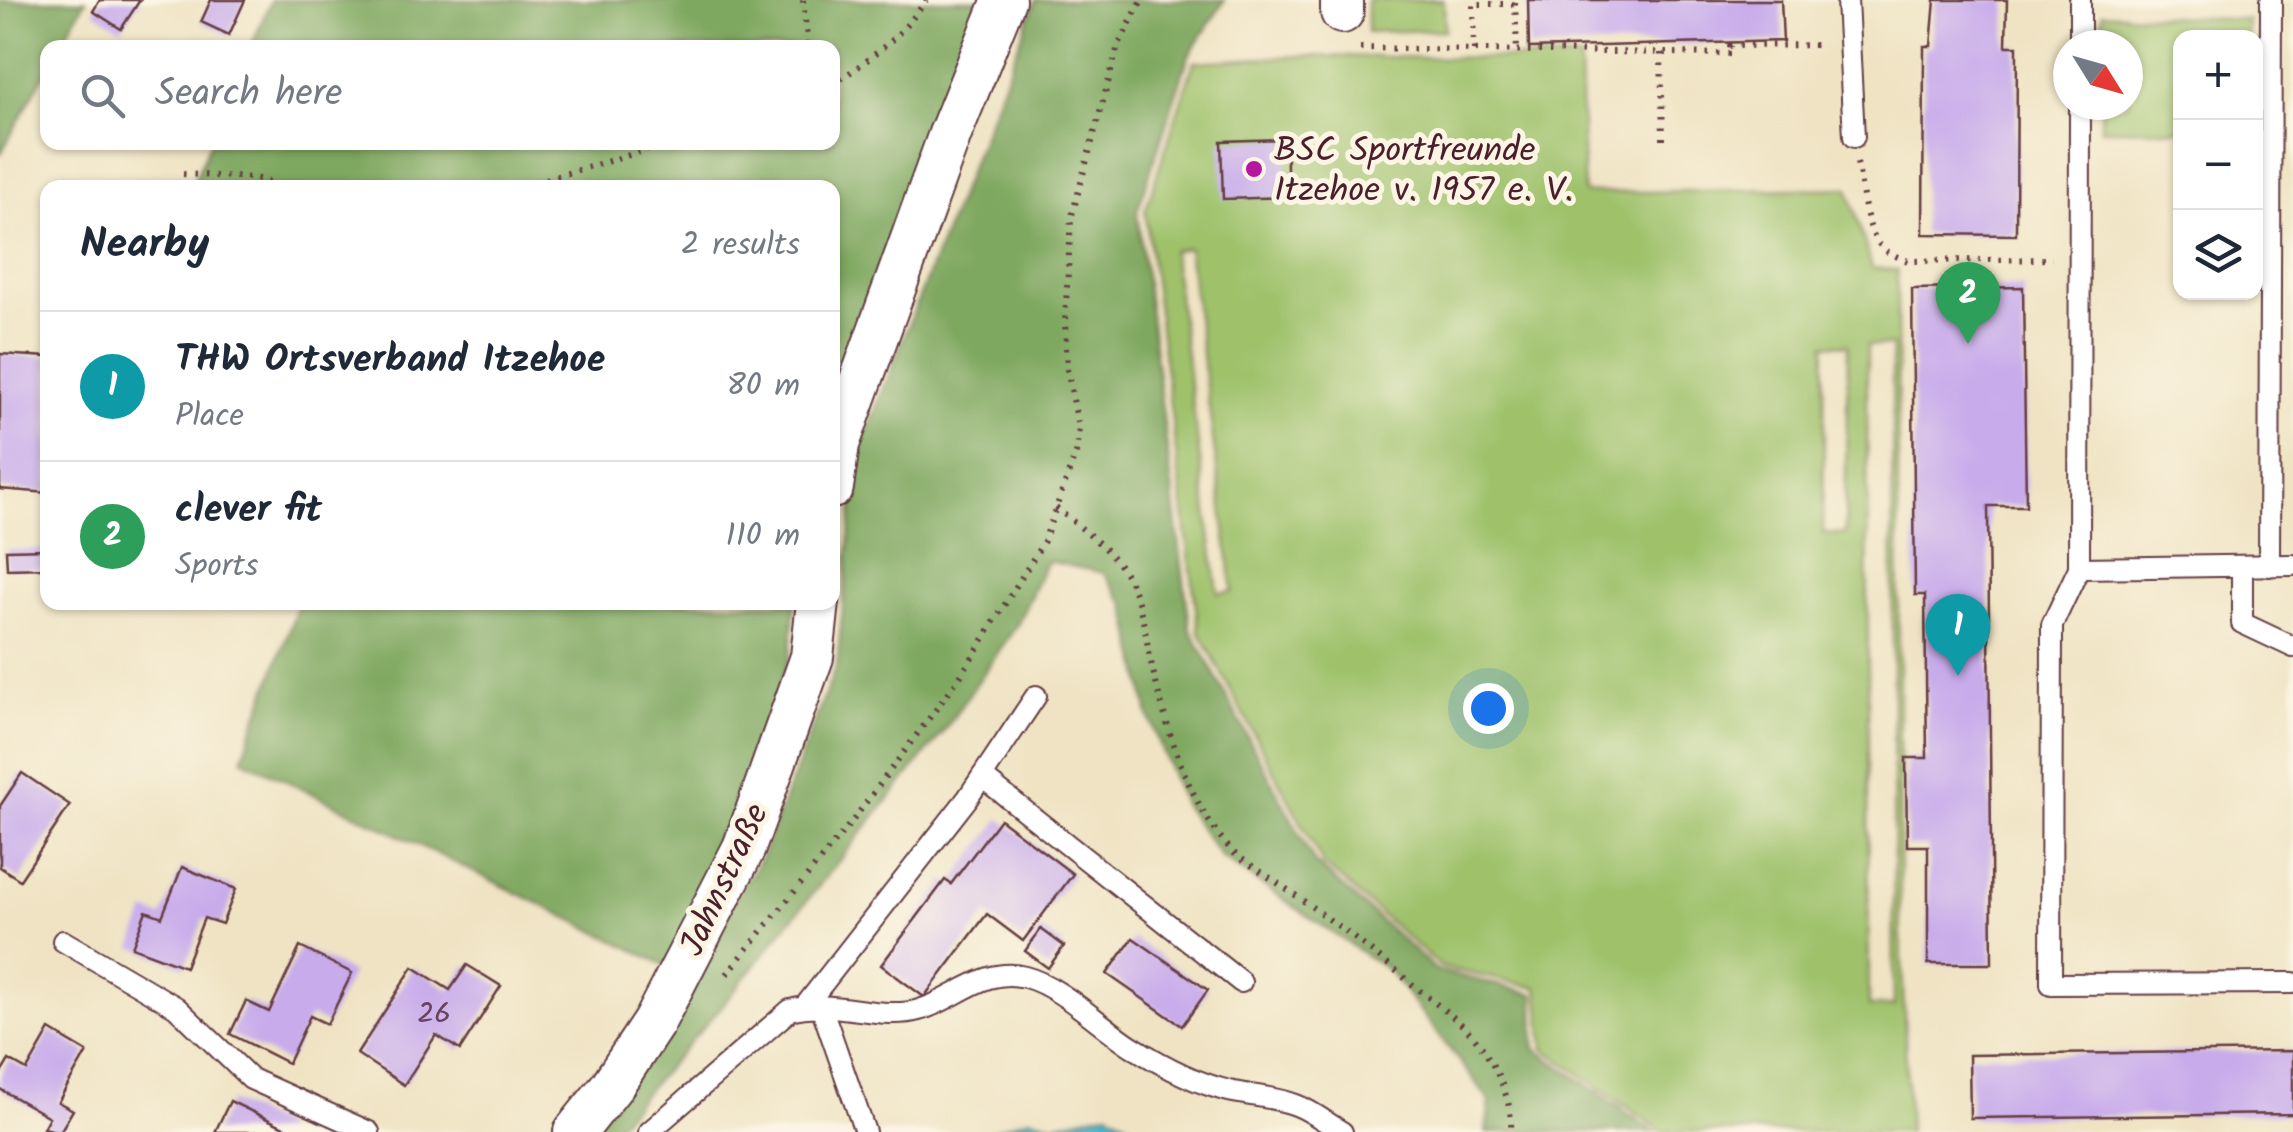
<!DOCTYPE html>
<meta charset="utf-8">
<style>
body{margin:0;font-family:Kalam,sans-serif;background:#f6f6f7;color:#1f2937}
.controls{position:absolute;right:30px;top:30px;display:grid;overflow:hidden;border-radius:20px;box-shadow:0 2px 8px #0004}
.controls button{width:90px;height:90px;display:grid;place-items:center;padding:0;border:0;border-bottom:2px solid #e0e1e3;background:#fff;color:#1f2937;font:50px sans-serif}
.compass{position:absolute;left:2053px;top:30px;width:90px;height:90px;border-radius:50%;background:#fff;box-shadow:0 2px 8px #0004;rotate:127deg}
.you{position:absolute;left:1488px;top:708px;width:35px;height:35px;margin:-25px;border:8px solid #fff;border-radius:50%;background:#1a73e8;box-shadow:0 0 0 15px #1a73e833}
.badge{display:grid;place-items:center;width:65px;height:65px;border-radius:50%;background:#1a73e8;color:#fff;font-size:32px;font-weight:700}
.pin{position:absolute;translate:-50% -82px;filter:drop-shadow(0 2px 5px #0008)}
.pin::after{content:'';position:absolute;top:52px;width:35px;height:30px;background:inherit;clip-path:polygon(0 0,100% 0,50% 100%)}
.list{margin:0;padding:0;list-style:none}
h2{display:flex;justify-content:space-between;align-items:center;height:130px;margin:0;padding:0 40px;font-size:42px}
h2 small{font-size:32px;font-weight:400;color:#747a83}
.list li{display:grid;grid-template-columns:65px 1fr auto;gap:30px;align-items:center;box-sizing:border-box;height:150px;padding:0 40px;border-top:2px solid #e0e1e3}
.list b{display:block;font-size:38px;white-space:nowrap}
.list p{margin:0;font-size:32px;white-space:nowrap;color:#747a83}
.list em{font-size:32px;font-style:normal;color:#747a83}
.icon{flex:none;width:55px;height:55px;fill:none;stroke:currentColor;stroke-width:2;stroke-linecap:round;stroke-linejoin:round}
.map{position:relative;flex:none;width:2293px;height:1132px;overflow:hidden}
.search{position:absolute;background:#fff;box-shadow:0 2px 8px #0004;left:40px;top:40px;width:800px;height:110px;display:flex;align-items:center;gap:25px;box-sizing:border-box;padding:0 35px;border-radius:20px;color:#747a83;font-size:38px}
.panel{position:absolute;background:#fff;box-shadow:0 2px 8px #0004;left:40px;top:180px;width:800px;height:430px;border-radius:20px}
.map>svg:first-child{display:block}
</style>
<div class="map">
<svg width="2293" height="1132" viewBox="0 0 2293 1132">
<rect width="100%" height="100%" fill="#fcf5e5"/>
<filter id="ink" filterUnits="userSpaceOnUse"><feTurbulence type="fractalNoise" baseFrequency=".01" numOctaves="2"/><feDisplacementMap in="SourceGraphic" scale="20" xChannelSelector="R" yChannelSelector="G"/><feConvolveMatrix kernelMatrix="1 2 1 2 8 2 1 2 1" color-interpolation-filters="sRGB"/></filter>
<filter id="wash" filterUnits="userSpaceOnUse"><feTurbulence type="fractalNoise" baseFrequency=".0048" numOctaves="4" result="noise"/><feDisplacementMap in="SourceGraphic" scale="40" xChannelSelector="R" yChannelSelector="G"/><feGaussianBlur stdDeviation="2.25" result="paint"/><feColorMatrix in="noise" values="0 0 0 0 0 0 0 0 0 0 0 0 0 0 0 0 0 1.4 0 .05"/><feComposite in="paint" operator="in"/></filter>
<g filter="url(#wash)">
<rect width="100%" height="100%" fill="#efe3c3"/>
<g fill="#9ec16b" stroke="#74704b" stroke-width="2.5" fill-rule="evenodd">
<path d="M1367,0H1444L1445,30L1367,32Z"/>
<path d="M2102,13L2248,20L2247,37L2180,38V130L2101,129V105H2128V45H2102Z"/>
<path d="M1301,56L1580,59L1584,193L1848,188L1872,268L1897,270L1900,916L1909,1132H1663L1544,1049L1538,988L1441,967L1323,864L1199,631L1145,211L1194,62ZM1188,248L1233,591L1218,593L1172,251ZM1825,344L1848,345L1845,534L1823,533ZM1867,345L1892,346L1894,1006H1869Z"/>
</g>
<g fill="#7ea75f" stroke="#646345" stroke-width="2.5">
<path d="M0,0H86L59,47L48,48L47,69L0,155Z"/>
<path d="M271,0H980L833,386L832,188H191L210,143L832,142V48L251,47Z"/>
<path d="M1036,0H1225L1189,55L1137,212L1190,628L1315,863L1436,970L1534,994L1535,1049L1655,1132H1486L1490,1101L1389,971L1221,857L1183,804L1149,716L1126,605L1104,573L1047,561L1017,625L943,732L722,1006L610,1132H589L762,856L837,664L858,453Z"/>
<path d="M299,603H795L790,655L726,845L667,966L242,759Z"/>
</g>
<path fill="#49b6c5" stroke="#4a6a78" stroke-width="2.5" d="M1109,1112L1142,1132H988L1030,1118L1053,1124Z"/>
<g id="blocks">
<g fill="#c7abeb">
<path d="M100,0H140L121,29L93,11Z"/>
<path d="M211,0H245L229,35L201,22Z"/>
<path d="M1528,0H1781L1783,41L1529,48Z"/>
<path d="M1935,0H2007L2006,46H2017L2016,235L1923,234L1924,46H1931Z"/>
<path d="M1286,139L1288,197L1223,199L1221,141Z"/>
<path d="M2023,287L2026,506H1988L1992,964H1928V846H1907L1906,758H1927L1925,595H1915L1912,289Z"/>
<path d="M0,354L48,357V493L0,489Z"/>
<path d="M48,549V568L7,569L6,550Z"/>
<path d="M22,773L70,805L20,880L0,867V806Z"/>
<path d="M1000,819L1073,874L1023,941L987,914L924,997L881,965L945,880L951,884Z"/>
<path d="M182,867L236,889L222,924L204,918L185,967L132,947L146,911L162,917Z"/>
<path d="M1041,929L1064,946L1048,968L1025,951Z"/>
<path d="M1133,938L1208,990L1182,1026L1107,974Z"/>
<path d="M300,947L352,973L327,1024L310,1016L288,1063L230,1034L246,1001L269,1012Z"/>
<path d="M467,965L501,986L460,1050L436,1035L404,1085L357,1054L413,967L450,990Z"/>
<path d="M50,1030L87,1052L58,1102L73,1110L60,1132L43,1128L49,1117L0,1089V1075L9,1060L27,1070Z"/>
<path d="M2293,1051V1114L1970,1118L1969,1055Z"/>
<path d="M230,1101L284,1127L281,1132H215Z"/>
</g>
</g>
</g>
<g filter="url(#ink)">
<use href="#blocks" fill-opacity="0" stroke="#633c42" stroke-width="2.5"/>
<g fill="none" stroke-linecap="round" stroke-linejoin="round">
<g stroke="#633c42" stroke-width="24">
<g id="service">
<path d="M1847,0L1854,137"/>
<path d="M2080,45V0"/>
<path d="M2080,105L2079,568L2052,625L2051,984L2293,983"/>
<path d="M2242,566V623L2293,647"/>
<path d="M2269,566L2271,0"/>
<path d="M2079,568L2293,565"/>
<path d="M982,777L1241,982"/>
<path d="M63,941L176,1007L251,1079L369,1132"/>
<path d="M806,1005L967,799L1036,696"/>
<path d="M821,1006L865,1132"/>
<path d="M649,1132L790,1010C832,998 881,1021 919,1010C956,1000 984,966 1025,977C1061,986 1101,1027 1133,1047C1163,1066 1195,1083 1229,1091C1252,1096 1275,1097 1296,1105C1312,1111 1327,1123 1342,1132"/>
</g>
</g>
<g stroke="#633c42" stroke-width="46">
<g id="minor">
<path d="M1342,0V12"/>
<path d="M832,487L838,444L950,134L1004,0"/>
<path d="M575,1132L611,1087L654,1022L744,848L812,657L818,602"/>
</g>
</g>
<g stroke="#633c42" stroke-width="6" stroke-dasharray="2.5 8" stroke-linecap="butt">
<path d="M803,0L808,48"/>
<path d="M1515,2L1517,51"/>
<path d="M1360,48L1731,54L1730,46L1822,45"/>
<path d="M1474,50L1473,4H1515"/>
<path d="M1661,53L1663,139"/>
<path d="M832,85C867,61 903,36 926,0"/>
<path d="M1857,163C1863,188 1864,224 1879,244C1886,253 1898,257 1908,261L2052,259"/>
<path d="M183,174L255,178L288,188"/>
<path d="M96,188L97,178"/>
<path d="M516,188L674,142"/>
<path d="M1056,508C1081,528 1112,550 1128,578C1144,607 1146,644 1154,675C1170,739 1190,809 1237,856C1299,896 1361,941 1418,989C1439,1007 1465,1023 1481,1046C1498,1071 1513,1102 1511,1132"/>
<path d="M727,974L853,820L960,677L1044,541L1076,453L1079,429L1067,369L1065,322L1071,219L1118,46L1142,0"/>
</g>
<use href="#service" stroke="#fff" stroke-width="20"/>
<use href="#minor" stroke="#fff" stroke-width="42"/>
</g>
</g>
<circle fill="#b5179e" stroke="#fcf5e5" stroke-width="4" cx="1254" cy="169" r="10"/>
<g text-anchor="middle" stroke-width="10" stroke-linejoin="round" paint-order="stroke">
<g font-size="30" fill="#69425b">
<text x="434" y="1023">26</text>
</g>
<g font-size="35" fill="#4a1f2b" stroke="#fcf5e5" text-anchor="start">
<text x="1274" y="161">BSC Sportfreunde<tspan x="1274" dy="40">Itzehoe v. 1957 e. V.</tspan></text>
</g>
<g font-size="35" fill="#4a1f2b" stroke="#fcf5e5">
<text transform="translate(723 879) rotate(-65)" y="12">Jahnstraße</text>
</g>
</g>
</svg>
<div class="controls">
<button>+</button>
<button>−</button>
<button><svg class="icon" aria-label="layers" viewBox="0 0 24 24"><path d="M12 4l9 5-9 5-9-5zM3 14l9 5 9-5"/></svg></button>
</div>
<svg class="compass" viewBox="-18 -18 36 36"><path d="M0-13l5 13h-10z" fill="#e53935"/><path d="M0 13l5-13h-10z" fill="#747a83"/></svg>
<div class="you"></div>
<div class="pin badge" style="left:1958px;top:676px;background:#0f9aa8">1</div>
<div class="pin badge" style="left:1968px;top:344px;background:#2e9e5b">2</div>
<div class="search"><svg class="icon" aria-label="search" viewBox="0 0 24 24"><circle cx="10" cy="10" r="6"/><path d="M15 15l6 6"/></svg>Search here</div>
<section class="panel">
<h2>Nearby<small>2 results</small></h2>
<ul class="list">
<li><span class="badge" style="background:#0f9aa8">1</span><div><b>THW Ortsverband Itzehoe</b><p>Place</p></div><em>80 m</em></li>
<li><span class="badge" style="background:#2e9e5b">2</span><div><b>clever fit</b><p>Sports</p></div><em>110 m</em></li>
</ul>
</section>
</div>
